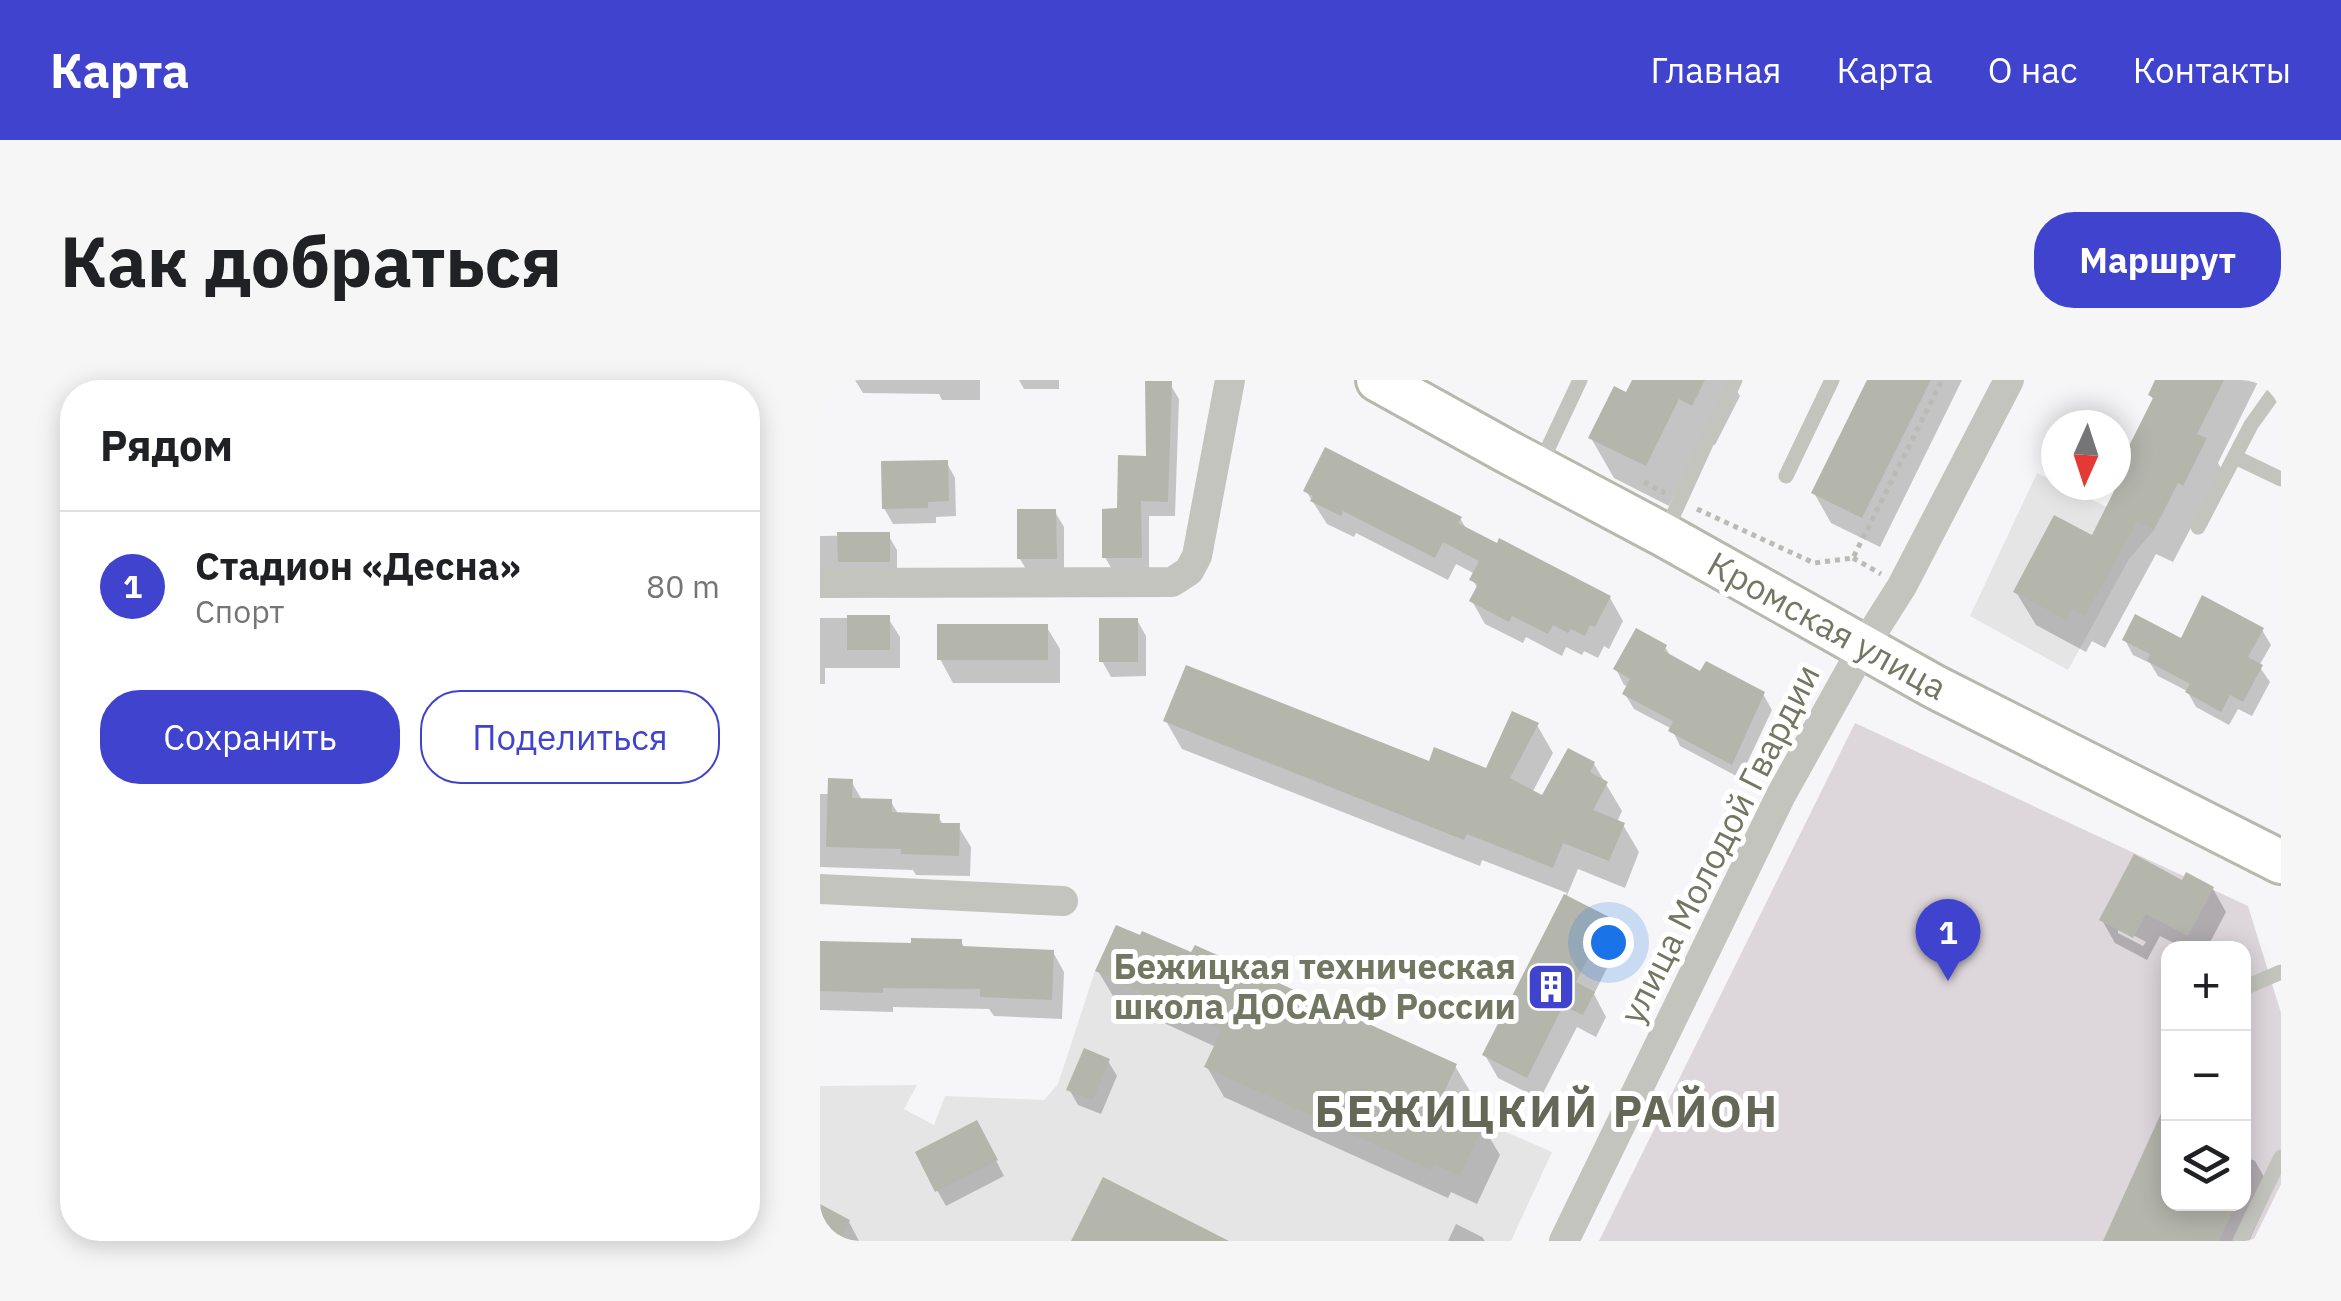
<!DOCTYPE html>
<html lang="ru">
<meta charset="utf-8">
<style>
body{margin:0;font-family:"IBM Plex Sans",sans-serif;background:#f6f6f6;color:#202124}
.controls{position:absolute;right:30px;bottom:30px;display:grid;overflow:hidden;border-radius:20px;box-shadow:0 5px 25px #0003}
.controls button{width:90px;height:90px;display:grid;place-items:center;padding:0;border:0;border-bottom:2px solid #e0e0e0;background:#fff;color:#202124;font:50px sans-serif}
.compass{position:absolute;left:1221px;top:30px;width:90px;height:90px;border-radius:50%;background:#fff;box-shadow:0 5px 25px #0003;rotate:183deg}
.you{position:absolute;left:788px;top:562px;width:35px;height:35px;margin:-25px;border:8px solid #fff;border-radius:50%;background:#1a73e8;box-shadow:0 0 0 15px #1a73e833}
.badge{display:grid;place-items:center;width:65px;height:65px;border-radius:50%;background:#3f43cd;color:#fff;font-size:32px;font-weight:700}
.pin{position:absolute;translate:-50% -82px;filter:drop-shadow(0 2px 5px #0008)}
.pin::after{content:'';position:absolute;top:52px;width:35px;height:30px;background:inherit;clip-path:polygon(0 0,100% 0,50% 100%)}
.list{margin:0;padding:0;list-style:none}
h2{display:flex;justify-content:space-between;align-items:center;height:130px;margin:0;padding:0 40px;font-size:42px}
h2 small{font-size:32px;font-weight:400;color:#757577}
.list li{display:grid;grid-template-columns:65px 1fr auto;gap:30px;align-items:center;box-sizing:border-box;height:150px;padding:0 40px;border-top:2px solid #e0e0e0}
.list b{display:block;font-size:38px;white-space:nowrap}
.list p{margin:0;font-size:32px;white-space:nowrap;color:#757577}
.list em{font-size:32px;font-style:normal;color:#757577}
.actions{display:flex;gap:20px;padding:30px 40px}
.actions a{flex:1;padding:22px 0;border:2px solid #3f43cd;border-radius:40px;text-align:center;font-size:35px;color:#3f43cd}
.actions .main{background:#3f43cd;color:#fff}
.icon{flex:none;width:55px;height:55px;fill:none;stroke:currentColor;stroke-width:2;stroke-linecap:round;stroke-linejoin:round}
.map{position:relative;flex:none;width:1461px;height:861px;overflow:hidden;border-radius:40px}
header{display:flex;align-items:center;gap:60px;box-sizing:border-box;height:140px;padding:0 50px;background:#3f43cd;color:#fff}
header strong{font-size:48px}
nav{display:flex;gap:55px;margin-inline-start:auto;font-size:35px}
.intro{display:flex;align-items:center;justify-content:space-between;box-sizing:border-box;height:240px;padding:0 60px}
h1{margin:0;font-size:70px}
.button{padding:25px 45px;border-radius:40px;background:#3f43cd;color:#fff;font-size:35px;font-weight:700}
main{display:flex;gap:60px;padding:0 60px}
aside{flex:1;background:#fff;border-radius:40px;box-shadow:0 5px 25px #0003}
.map>svg:first-child{display:block}
</style>
<header>
<strong>Карта</strong>
<nav><a>Главная</a><a>Карта</a><a>О нас</a><a>Контакты</a></nav>
</header>
<div class="intro"><h1>Как добраться</h1><a class="button">Маршрут</a></div>
<main>
<aside>
<h2>Рядом<small></small></h2>
<ul class="list">
<li><span class="badge">1</span><div><b>Стадион «Десна»</b><p>Спорт</p></div><em>80 m</em></li>
</ul>
<div class="actions"><a class="main">Сохранить</a><a>Поделиться</a></div>
</aside>
<div class="map">
<svg width="1461" height="861" viewBox="0 0 1461 861">
<rect width="100%" height="100%" fill="#f6f5f7"/>
<g fill="#e6e5e5">
<path d="M1217,93L1236,102V105H1242L1334,150L1309,179L1248,290L1150,236Z"/>
<path d="M275,591L614,732L619,723L732,772L691,861H0V706L97,705L84,729L114,745L125,716L224,720L238,704Z"/>
</g>
<path fill="#ddd6db" fill-rule="evenodd" d="M1035,343L1428,526L1461,633V804L1433,861H779ZM1348,568H1424V824H1348Z"/>
<g fill="#0003" fill-rule="evenodd">
<path d="M35,0H160V20H122L119,14L43,13Z"/>
<path d="M199,0H239V9H204Z"/>
<path d="M815,0H910L920,16L895,65L883,59L849,126L794,98L771,58L808,15Z"/>
<path d="M1050,0H1142L1060,167L1011,143L994,113Z"/>
<path d="M1338,0H1439L1398,83L1404,94L1377,136L1353,182L1336,174L1285,268L1272,261L1266,272L1216,245L1196,212L1273,159L1299,107L1296,97L1334,21L1331,15Z"/>
<path d="M350,4L359,19L355,136H329V193H294L285,177L328,79Z"/>
<path d="M127,83L135,98L136,136L116,137V143L73,144L64,128Z"/>
<path d="M486,111L640,138L647,150L790,218L803,241L789,269L784,266L778,278L764,271L762,275L746,267L742,276L706,257L703,263L665,244L652,221L658,209L652,199L655,194L636,184L628,200L536,153L534,157L507,144Z"/>
<path d="M235,132L244,147V194H209L200,179Z"/>
<path d="M68,155L77,170V197H0V156Z"/>
<path d="M0,238H68L80,257V288H5V304H0Z"/>
<path d="M317,240L326,256V296L291,297L282,281Z"/>
<path d="M226,246L240,269V303H133L120,279Z"/>
<path d="M1442,250L1451,265L1439,286L1450,302L1432,336L1418,329L1409,345L1376,327L1367,311L1338,296L1330,283L1313,275L1305,260L1362,261Z"/>
<path d="M845,267L853,280L881,295L943,314L952,330L920,398L860,366L852,349L814,329L805,314L809,307L804,305L796,289Z"/>
<path d="M346,341L611,384L667,391L717,345L733,373L712,413L722,419L774,384L802,431L797,442L803,445L819,472L805,508L758,489L746,518L787,539L800,562L774,614L786,637L776,657L757,647L720,719L678,698L665,675L747,513L662,480L660,486L362,369Z"/>
<path d="M31,401L42,420L71,422L79,435L118,436L124,446H138L151,467L150,496L96,495L93,490L0,487V414H10Z"/>
<path d="M1364,503L1393,509L1406,532L1387,568H1364L1340,556L1327,580L1295,563L1282,540ZM1298,547L1326,562L1323,566L1298,553Z"/>
<path d="M141,561L145,569L233,572L244,592L242,639L174,636L169,629L73,627V632L0,630V564L93,565Z"/>
<path d="M278,591L635,686L653,716L643,736L662,745L680,775L657,824L631,812L628,818L404,717L387,687L396,667L296,621Z"/>
<path d="M288,681L297,696L281,734L258,725L249,709Z"/>
<path d="M1342,739L1348,742V824H1424V776L1435,781L1452,811L1429,861H1286Z"/>
<path d="M165,759L184,796L126,826L117,810Z"/>
<path d="M0,827L29,842L39,861H0Z"/>
<path d="M636,844L662,857L665,861H628Z"/>
</g>
<g fill="#b4b6ac">
<path d="M812,0H885L872,26L859,19L826,86L768,58L794,6L806,12Z"/>
<path d="M1047,0H1111L1042,138L991,113Z"/>
<path d="M1335,0H1404L1377,54L1387,58L1363,106L1358,103L1334,150L1317,142L1265,236L1252,229L1247,240L1193,212L1234,135L1272,155L1296,107V92L1333,18L1328,15Z"/>
<path d="M325,1H352L348,122L321,121L322,178H282V129L297,128L298,75L326,76Z"/>
<path d="M505,67L642,137L638,143L677,163L679,158L791,216L775,247L770,245L765,256L751,249L748,253L733,245L728,254L692,236L689,242L649,221L658,204L649,200L659,181L623,162L615,178L523,131L521,136L490,121L493,116L483,111Z"/>
<path d="M128,80L129,121L108,122V128L62,129L61,81Z"/>
<path d="M197,129H236L237,179H197Z"/>
<path d="M17,152H70V182H18Z"/>
<path d="M1382,215L1444,248L1428,277L1443,285L1423,322L1410,315L1401,332L1365,312L1370,304L1327,281L1330,274L1302,260L1315,234L1361,258Z"/>
<rect x="27" y="235" width="43" height="35"/>
<rect x="279" y="238" width="39" height="44"/>
<rect x="117" y="244" width="111" height="36"/>
<path d="M816,248L847,265L844,271L880,291L886,281L945,312L912,385L848,351L853,342L849,339L802,314L810,299L793,289Z"/>
<path d="M366,285L609,381L614,367L666,388L692,331L719,343L690,398L722,415L748,368L775,382L770,392L788,402L773,430L805,443L789,481L743,463L733,488L647,454L644,460L343,341Z"/>
<path d="M8,398L33,399L32,418L72,419V432L120,434L119,443H140L139,476L81,474V469L6,467Z"/>
<path d="M1314,474L1362,500L1366,492L1394,507L1368,556L1326,534L1313,558L1279,540Z"/>
<path d="M744,514L789,537L756,602L775,612L763,635L743,626L707,698L662,675Z"/>
<path d="M296,545L320,555L322,551L371,572L375,565L637,684L619,723L664,743L640,796L614,784L611,790L384,687L402,649L275,591Z"/>
<path d="M91,558L142,559V566L234,570L232,620L160,617V609L63,608V613L0,611V561L91,563Z"/>
<path d="M264,668L290,679L273,720L246,710Z"/>
<path d="M1348,718V824H1416L1399,861H1283Z"/>
<path d="M157,740L178,780L115,812L95,772Z"/>
<path d="M283,797L409,861H251Z"/>
<path d="M0,824L30,840L20,861H0Z"/>
</g>
<g fill="none" stroke-linecap="round" stroke-linejoin="round">
<g stroke="#b7b9af" stroke-width="48">
<path id="secondary" d="M558,0L686,71L844,155L1115,307L1461,482"/>
</g>
<g stroke="#babbb5" stroke-width="5" stroke-dasharray="5 5" stroke-linecap="butt">
<path d="M824,102L845,113"/>
<path d="M877,129L994,183L1033,178L1122,0"/>
<path d="M1033,178L1061,194"/>
</g>
<g stroke="#c2c4bd" stroke-width="15">
<path d="M1415,77L1461,99"/>
<path d="M720,85L760,0"/>
<path d="M966,96L1012,0"/>
<path d="M1378,147L1431,45L1461,3"/>
<path d="M846,151L915,0"/>
<path d="M1424,608L1461,592"/>
<path d="M1420,861L1461,777"/>
</g>
<g stroke="#c2c4bd" stroke-width="30">
<path d="M0,203L352,202L369,191L377,176L410,0"/>
<path d="M0,509L243,521"/>
<path d="M744,861L961,415L1044,266L1082,206L1189,0"/>
</g>
<use href="#secondary" stroke="#fff" stroke-width="42"/>
</g>
<defs>
<g id="building-square" transform="scale(2.5)"><rect x="-9" y="-9" width="18" height="18" rx="4" fill="#3f43cd" stroke="#fff"/><path d="M-4-6H4V6H1V3H-1V6H-4ZM-2.5-4.3h1.7v1.8h-1.7ZM.8-4.3h1.7v1.8H.8ZM-2.5-1h1.7V.8h-1.7ZM.8-1h1.7V.8H.8Z" fill="#fff"/></g>
</defs>
<g fill-rule="evenodd">
<use href="#building-square" x="731" y="607"/>
</g>
<g text-anchor="middle" stroke-width="10" stroke-linejoin="round" paint-order="stroke">
<g font-size="35" fill="#727761" stroke="#fff">
<text transform="translate(1007 246) rotate(29)" y="12">Кромская улица</text>
<text transform="translate(900 464) rotate(-63)" y="12">улица Молодой Гвардии</text>
</g>
<g font-size="35" font-weight="bold" fill="#727761" stroke="#fff" text-anchor="end">
<text x="696" y="599">Бежицкая техническая<tspan x="696" dy="40">школа ДОСААФ России</tspan></text>
</g>
<g font-size="45" font-weight="bold" letter-spacing="2.5" fill="#656857" stroke="#fff">
<text x="727" y="747">БЕЖИЦКИЙ РАЙОН</text>
</g>
</g>
</svg>
<div class="controls">
<button>+</button>
<button>−</button>
<button><svg class="icon" aria-label="layers" viewBox="0 0 24 24"><path d="M12 4l9 5-9 5-9-5zM3 14l9 5 9-5"/></svg></button>
</div>
<svg class="compass" viewBox="-18 -18 36 36"><path d="M0-13l5 13h-10z" fill="#e53935"/><path d="M0 13l5-13h-10z" fill="#757577"/></svg>
<div class="you"></div>
<div class="pin badge" style="left:1128px;top:601px">1</div>
</div>
</main>
